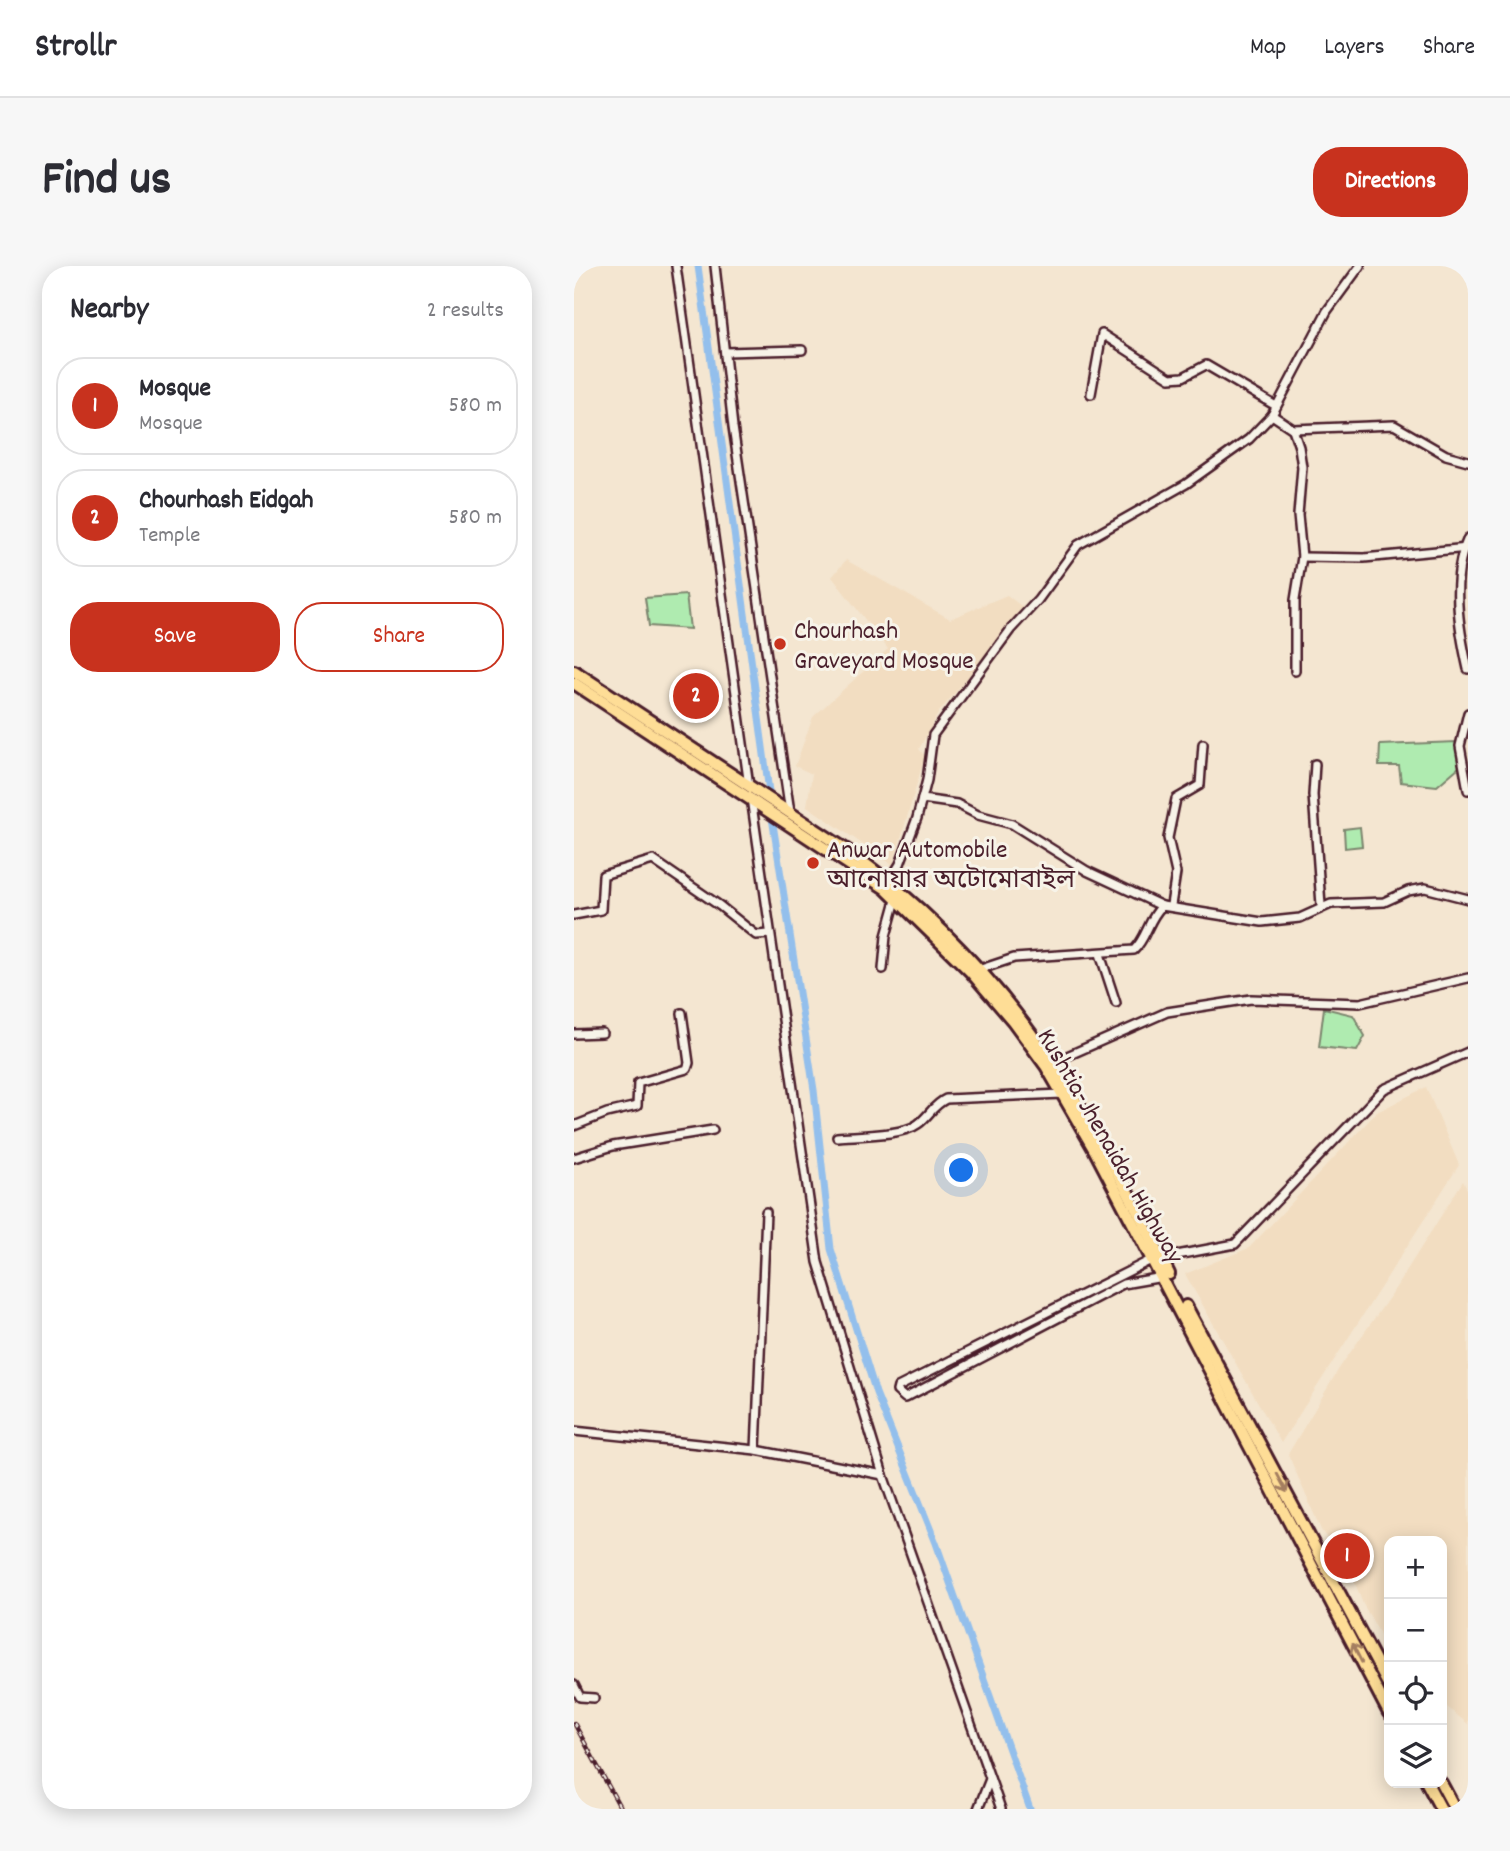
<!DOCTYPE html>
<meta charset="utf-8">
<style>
body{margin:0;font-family:Dekko,"Noto Sans Bengali",sans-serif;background:#f7f7f7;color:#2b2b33}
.controls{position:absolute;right:21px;bottom:21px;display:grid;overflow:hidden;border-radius:14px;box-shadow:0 4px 18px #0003}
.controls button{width:63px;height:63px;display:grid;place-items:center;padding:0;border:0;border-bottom:2px solid #e1e1e2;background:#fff;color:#2b2b33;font:35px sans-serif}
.you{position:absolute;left:388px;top:905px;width:24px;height:24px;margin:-18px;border:5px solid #fff;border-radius:50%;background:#1a73e8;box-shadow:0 0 0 10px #1a73e833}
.badge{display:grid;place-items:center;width:46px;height:46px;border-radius:50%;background:#c8321e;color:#fff;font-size:23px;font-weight:700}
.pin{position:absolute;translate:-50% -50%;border:4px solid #fff;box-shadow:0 2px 7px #0006}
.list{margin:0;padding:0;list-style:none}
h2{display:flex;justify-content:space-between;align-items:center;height:91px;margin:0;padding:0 28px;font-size:30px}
h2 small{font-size:23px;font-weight:400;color:#7c7c81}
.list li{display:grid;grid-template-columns:46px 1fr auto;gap:21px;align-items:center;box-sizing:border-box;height:98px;margin:0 14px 14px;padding:0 14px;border:2px solid #e1e1e2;border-radius:28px}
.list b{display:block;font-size:26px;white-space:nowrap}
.list p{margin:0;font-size:23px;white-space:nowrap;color:#7c7c81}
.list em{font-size:23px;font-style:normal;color:#7c7c81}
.actions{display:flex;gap:14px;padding:21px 28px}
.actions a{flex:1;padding:16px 0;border:2px solid #c8321e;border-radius:28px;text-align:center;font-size:24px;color:#c8321e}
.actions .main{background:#c8321e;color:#fff}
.icon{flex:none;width:38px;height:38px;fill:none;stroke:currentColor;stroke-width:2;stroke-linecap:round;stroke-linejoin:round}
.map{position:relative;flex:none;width:894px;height:1543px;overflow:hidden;border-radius:28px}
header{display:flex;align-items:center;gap:42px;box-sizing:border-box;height:98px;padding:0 35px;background:#fff;border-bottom:2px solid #e1e1e2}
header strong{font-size:33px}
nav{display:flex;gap:38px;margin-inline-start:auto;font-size:24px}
.intro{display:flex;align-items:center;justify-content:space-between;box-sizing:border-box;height:168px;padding:0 42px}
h1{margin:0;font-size:49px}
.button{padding:18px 32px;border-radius:28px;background:#c8321e;color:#fff;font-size:24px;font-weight:700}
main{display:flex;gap:42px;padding:0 42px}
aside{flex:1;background:#fff;border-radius:28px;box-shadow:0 4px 18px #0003}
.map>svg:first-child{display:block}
</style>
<header>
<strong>Strollr</strong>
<nav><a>Map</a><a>Layers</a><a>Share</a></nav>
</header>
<div class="intro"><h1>Find us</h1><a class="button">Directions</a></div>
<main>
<aside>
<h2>Nearby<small>2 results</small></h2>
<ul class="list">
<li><span class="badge">1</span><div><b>Mosque</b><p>Mosque</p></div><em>580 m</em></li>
<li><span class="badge">2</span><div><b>Chourhash Eidgah</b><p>Temple</p></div><em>580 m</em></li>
</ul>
<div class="actions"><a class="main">Save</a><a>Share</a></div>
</aside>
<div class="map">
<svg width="894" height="1543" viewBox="0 0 894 1543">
<rect width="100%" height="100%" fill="#f4e6d1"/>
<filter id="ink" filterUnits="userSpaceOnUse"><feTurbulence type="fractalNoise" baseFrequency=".0143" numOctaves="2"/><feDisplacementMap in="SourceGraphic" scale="14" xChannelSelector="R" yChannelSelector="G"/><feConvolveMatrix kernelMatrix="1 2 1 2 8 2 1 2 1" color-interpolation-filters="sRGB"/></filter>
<g filter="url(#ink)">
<g fill="#f2ddc1">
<path d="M272,294L376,353L433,329L451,343L365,446L345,483L351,490L319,599L233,540L238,508L221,500L239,451L314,383L258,311Z"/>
<path d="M852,821L885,899L707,1177L611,1008L675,982L803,846Z"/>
<path d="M889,915L894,925V1458L868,1437V1275H815V1384L789,1338L776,1304L747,1264L714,1188L766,1101L819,1026Z"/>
</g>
<g fill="#afebb0" stroke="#7c856e" stroke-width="2">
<path d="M112,329L116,363L75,360L71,332Z"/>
<path d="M883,476L885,501L863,520L827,516L825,500H805L806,479Z"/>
<path d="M786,561L788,580L771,582L770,563Z"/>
<path d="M750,742L779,749L791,770L783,785L745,781Z"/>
</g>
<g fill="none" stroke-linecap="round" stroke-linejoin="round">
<g stroke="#93bfec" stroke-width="7">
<path d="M124,0L196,533"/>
<path d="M197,545L240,824L257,983L302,1127L362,1277L456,1543"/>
</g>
<g stroke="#4a1f2b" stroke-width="12">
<g id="minor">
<path d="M102,0L175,520"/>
<path d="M141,0L159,161L216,546"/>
<path d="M151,86L228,84"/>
<path d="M517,128L528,68L596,112L609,111L632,99L702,140"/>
<path d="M698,149L719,163L725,181L728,201L724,249L728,291L721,334V405"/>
<path d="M719,163L820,159L872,189L894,195"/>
<path d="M894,272C876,312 885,363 894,403"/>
<path d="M728,291L790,292L894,282"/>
<path d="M894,447L886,480L894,524"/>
<path d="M741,498L739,529L747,639"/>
<path d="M177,532L244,996L309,1209L427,1543"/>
<path d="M348,533L383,538L404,549L438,558L513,605L588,640"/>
<path d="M313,619L326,598L343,552L353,514L359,469L437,363L464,334L504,279L612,218L675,173L698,149L753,45L786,0"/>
<path d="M597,639L602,607L594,572L602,533L626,519L629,478"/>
<path d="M0,649L27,644L29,609L79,594L146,640L182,669L196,668"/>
<path d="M526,688L542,737"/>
<path d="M309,703L312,670L322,634"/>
<path d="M401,705L440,692L560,684C573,672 574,653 588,640L688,656L726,652L757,638L810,636L834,625L851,622L894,633"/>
<path d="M0,768L28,767"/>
<path d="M475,798L593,746L677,733L786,737L894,712"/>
<path d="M0,860L33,847L63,840L64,817L113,803L115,797L108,747"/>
<path d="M263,871C283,869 328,870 344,858C355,850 359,839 372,833L489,828"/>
<path d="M0,892L39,880L139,864"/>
<path d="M587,992L661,978L810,823L894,786"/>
<path d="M579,993L324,1121L323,1125L331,1132L549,1018L589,1011"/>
<path d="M0,1165L182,1184L309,1209"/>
<path d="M182,1184L192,946"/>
<path d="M0,1419L6,1431L20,1432"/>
<path d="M404,1543L416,1513"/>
</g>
</g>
<g stroke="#4a1f2b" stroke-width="16">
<g id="trunk">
<path d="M0,405L277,587C434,703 511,836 595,1008"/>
<path d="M0,417L311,622L397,706L439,755L472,800L520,883L815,1447"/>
<path d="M612,1040L815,1420"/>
<path d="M853,1517L867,1543"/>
<path d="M867,1517L881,1543"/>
</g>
</g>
<use href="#minor" stroke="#f7f3e8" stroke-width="7"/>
<use href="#trunk" stroke="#fedd96" stroke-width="10"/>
<g stroke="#4a1f2b" stroke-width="4.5">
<path id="rail" d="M0,1457L47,1543"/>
</g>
<use href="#rail" stroke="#f7f3e8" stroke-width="2" stroke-dasharray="5" stroke-linecap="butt"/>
</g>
<defs><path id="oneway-shaft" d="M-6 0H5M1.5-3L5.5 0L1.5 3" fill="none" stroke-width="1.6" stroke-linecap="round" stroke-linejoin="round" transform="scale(1.75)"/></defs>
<g stroke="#a47e60">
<use href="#oneway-shaft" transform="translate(708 1217) rotate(62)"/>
<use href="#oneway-shaft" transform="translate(783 1387) rotate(-117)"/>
</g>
</g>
<g fill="#c8321e" stroke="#f7f3e8" stroke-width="2.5">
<circle cx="206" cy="378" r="7"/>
<circle cx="239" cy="597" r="7"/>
</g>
<g text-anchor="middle" stroke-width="6" stroke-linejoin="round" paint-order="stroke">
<g font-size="26" fill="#4a1f2b" stroke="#f7f3e8" text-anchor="start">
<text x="220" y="372">Chourhash<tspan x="220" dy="30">Graveyard Mosque</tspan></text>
<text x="253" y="591">Anwar Automobile<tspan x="253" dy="30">আনোয়ার অটোমোবাইল</tspan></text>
</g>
<g font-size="26" fill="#4a1f2b" stroke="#f7f3e8">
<text transform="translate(538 879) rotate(60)" y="9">Kushtia-Jhenaidah Highway</text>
</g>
</g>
</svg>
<div class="controls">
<button>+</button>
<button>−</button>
<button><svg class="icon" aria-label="locate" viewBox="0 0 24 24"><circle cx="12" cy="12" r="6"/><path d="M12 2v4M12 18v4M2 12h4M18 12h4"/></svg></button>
<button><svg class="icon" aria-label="layers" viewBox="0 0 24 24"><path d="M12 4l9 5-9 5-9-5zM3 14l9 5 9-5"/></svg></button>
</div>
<div class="you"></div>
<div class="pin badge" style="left:773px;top:1290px">1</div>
<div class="pin badge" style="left:122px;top:430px">2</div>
</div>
</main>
